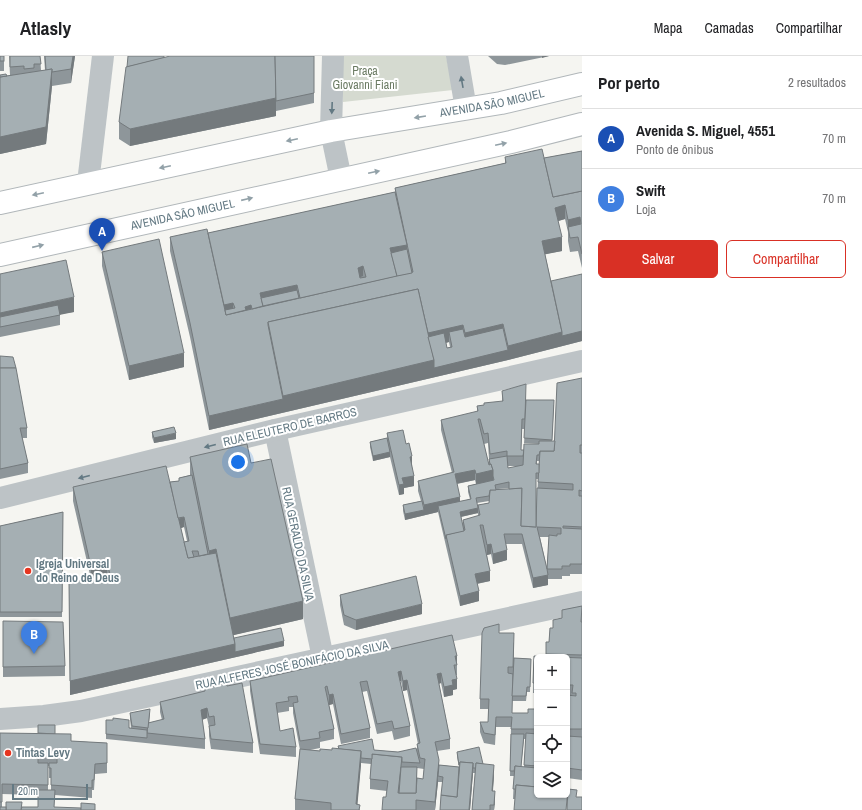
<!DOCTYPE html>
<html lang="pt">
<meta charset="utf-8">
<style>
body{margin:0;font-family:"Archivo Narrow",sans-serif;background:#f6f6f6;color:#202124}
.controls{position:absolute;right:12px;bottom:12px;display:grid;overflow:hidden;border-radius:6px;box-shadow:0 1px 3px #0004}
.controls button{width:36px;height:36px;display:grid;place-items:center;padding:0;border:0;border-bottom:1px solid #e0e0e0;background:#fff;color:#202124;font:20px sans-serif}
.scale{position:absolute;left:12px;bottom:10px;width:76px;box-sizing:border-box;padding-left:4px;border:2px solid #637983;border-top:0;font-size:11px;line-height:14px;white-space:nowrap;color:#637983;-webkit-text-stroke:3px #fff;paint-order:stroke}
.you{position:absolute;left:238px;top:406px;width:14px;height:14px;margin:-10px;border:3px solid #fff;border-radius:50%;background:#1a73e8;box-shadow:0 0 0 6px #1a73e833}
.badge{display:grid;place-items:center;width:26px;height:26px;border-radius:50%;background:#d93025;color:#fff;font-size:13px;font-weight:700}
.pin{position:absolute;translate:-50% -33px;filter:drop-shadow(0 1px 2px #0008)}
.pin::after{content:'';position:absolute;top:21px;width:14px;height:12px;background:inherit;clip-path:polygon(0 0,100% 0,50% 100%)}
.list{margin:0;padding:0;list-style:none}
h2{display:flex;justify-content:space-between;align-items:center;height:52px;margin:0;padding:0 16px;font-size:17px}
h2 small{font-size:13px;font-weight:400;color:#757577}
.list li{display:grid;grid-template-columns:26px 1fr auto;gap:12px;align-items:center;box-sizing:border-box;height:60px;padding:0 16px;border-top:1px solid #e0e0e0}
.list b{display:block;font-size:15px;white-space:nowrap}
.list p{margin:0;font-size:13px;white-space:nowrap;color:#757577}
.list em{font-size:13px;font-style:normal;color:#757577}
.actions{display:flex;gap:8px;padding:12px 16px}
.actions a{flex:1;padding:9px 0;border:1px solid #d93025;border-radius:6px;text-align:center;font-size:14px;color:#d93025}
.actions .main{background:#d93025;color:#fff}
.icon{flex:none;width:22px;height:22px;fill:none;stroke:currentColor;stroke-width:2;stroke-linecap:round;stroke-linejoin:round}
.map{position:relative;flex:none;width:582px;height:754px;overflow:hidden}
header{display:flex;align-items:center;gap:24px;box-sizing:border-box;height:56px;padding:0 20px;background:#fff;border-bottom:1px solid #e0e0e0}
header strong{font-size:19px}
nav{display:flex;gap:22px;margin-inline-start:auto;font-size:14px}
main{display:flex}
aside{flex:1;background:#fff}
.map>svg:first-child{display:block}
</style>
<header>
<strong>Atlasly</strong>
<nav><a>Mapa</a><a>Camadas</a><a>Compartilhar</a></nav>
</header>
<main>
<div class="map">
<svg width="582" height="754" viewBox="0 0 582 754">
<rect width="100%" height="100%" fill="#f5f5f1"/>
<path fill="#d5dad0" d="M342,0H446L453,34L343,46Z"/>
<g fill="none" stroke-linecap="round" stroke-linejoin="round">
<g stroke="#b1b7ba" stroke-width="24">
<g id="primary">
<path id="s1" d="M0,147L331,75L501,47L582,28"/>
<path id="s2" d="M0,199L511,86L582,68"/>
</g>
</g>
<g stroke="#bdc3c6" stroke-width="22">
<path d="M333,0L331,75L341,123"/>
<path d="M457,0L466,53"/>
<path d="M88,127L103,0"/>
<path d="M275,374L323,602"/>
<path d="M0,442L275,374L582,305"/>
<path d="M0,663L44,660L81,655L582,546"/>
</g>
<use href="#primary" stroke="#fff" stroke-width="22"/>
</g>
<g fill="#8e969a" fill-rule="evenodd">
<rect x="0" y="0" width="4" height="15"/>
<path d="M9,0H40L41,14H45L44,0H75L71,27L52,30L46,88L0,98V19L7,20L10,19Z"/>
<path d="M314,0V47L276,55V60L130,90L119,83V66L166,1Z"/>
<path d="M488,0H549L505,9L497,8Z"/>
<path d="M582,95V212L578,195L570,196L568,185V176L565,163L558,165L562,195L545,198L551,225L582,285L508,304L209,374L190,281L170,195V181L208,177L395,136V132L505,107V101L544,102ZM449,286L450,291L447,292L446,287Z"/>
<path d="M102,196L184,311L129,324L102,210Z"/>
<path d="M0,218L74,256L60,258V269L0,281Z"/>
<path d="M0,300L27,372V382H22L28,407V417L0,423Z"/>
<path d="M582,322V518H570V520H562V523H548V529L533,532L522,488H506L507,504L493,508L491,498L487,499L490,525L477,528L479,545L460,550L438,456L405,464L403,455V449L421,445L418,435V425L452,417L441,374V364L477,356V350L484,349V347L502,346V335L526,344L554,349L552,385H555ZM522,373H525L524,387L539,388L524,394H521ZM488,387L489,403V409L484,388ZM537,405H539V408H537ZM508,410H518L508,412ZM536,423H538L536,468ZM475,424L476,428L468,430V436L470,443L460,446L457,428ZM509,432V433H498ZM489,445V447L478,449V460L463,464V469L461,461L478,457L477,447ZM540,481H549L547,513Z"/>
<path d="M152,376L176,383L154,387L152,381Z"/>
<path d="M387,377L412,411L414,430L404,432V438L399,439L390,401L373,405L370,391V386L387,382Z"/>
<path d="M190,401L251,407L303,563L233,579L234,582L284,590L70,639L69,527L91,523L73,445V431L170,426L179,425V422L190,419ZM184,471L187,485L184,486L181,472Z"/>
<path d="M63,456L62,561H0V470Z"/>
<path d="M340,539L422,558L356,574L344,569L340,549Z"/>
<path d="M582,550V726V724L567,722V639L572,640L567,639V601H537V637H533L534,600H546V586H549L550,572H553V564L562,562V554Z"/>
<path d="M3,565L65,610V620L3,621Z"/>
<path d="M499,577L514,587V602L531,603L530,636H527L526,645H512V657H528L536,653L537,640V739L515,743H513L514,720H510L511,671H496L495,689L484,687L480,676V666H488V653H480V643ZM524,683H526L524,711H521Z"/>
<path d="M457,600V619H456L457,633L453,634V639L444,641L441,627L439,628L450,683V693L437,695L439,709L459,711L457,701V696L483,708L494,719L493,735L495,745L494,754H472L475,717H473L470,754H440L443,726H438L435,754H382L386,741L387,735L370,733V723L371,708L361,707L357,748L360,754H295V743L300,694L293,657V651H289V655L277,657L280,675L296,691V701L260,698L250,635V625ZM400,625H401L403,635L407,634L418,688H417V693L398,696L374,694L338,690V693L332,694L320,695L310,694L320,692V686L334,683V673L329,649L333,648L341,688L370,682V672L362,636L367,635L377,678L392,675L394,684L410,680V670ZM417,712L424,713L423,723L417,722Z"/>
<path d="M227,630L253,687V697L211,693L209,680V671L207,662L202,664L205,683V693L106,683V664L131,672L130,663V657L150,658L149,667L162,664L160,656V646L205,635V632Z"/>
<path d="M0,677L55,678L71,685L107,687V717L95,718L94,734H92V742L55,739L54,751L0,754ZM48,710H49V722H51V734H48ZM2,738L38,739V751H2Z"/>
</g>
<g fill="#747a7d">
<path d="M73,0H75L71,27V13Z"/>
<path d="M542,0H549L542,2Z"/>
<path d="M52,13V30L46,88L0,98V81Z"/>
<path d="M276,42V60L130,90V73Z"/>
<path d="M553,145L565,149V163L555,166Z"/>
<path d="M580,161V175L568,174V164Z"/>
<path d="M562,181V195L542,199V185Z"/>
<path d="M407,189V199L390,197V192Z"/>
<path d="M363,210V220L358,222V212Z"/>
<path d="M297,229V239L260,242V237Z"/>
<path d="M74,241V256L0,271V257Z"/>
<path d="M233,247V257L225,258L223,249Z"/>
<path d="M251,249V259L247,260L245,251Z"/>
<path d="M503,268V282L465,291V277Z"/>
<path d="M463,269V283L449,276V286L429,290L427,277Z"/>
<path d="M582,275V285L508,304V290L562,276Z"/>
<path d="M508,294V304L209,374V360L283,343V340L434,304Z"/>
<path d="M184,297V311L129,324V310Z"/>
<path d="M176,377V383L154,387V382Z"/>
<path d="M390,396V401L373,405V400Z"/>
<path d="M412,400V411H410V401Z"/>
<path d="M475,414V424L455,428V418Z"/>
<path d="M493,414V424L476,429V418Z"/>
<path d="M414,420V430L404,432V438L399,439V429L402,422Z"/>
<path d="M460,441V451L438,450V456L405,464V458L424,454V449Z"/>
<path d="M478,452V457L460,461V456Z"/>
<path d="M184,461V471L178,473V463Z"/>
<path d="M491,488V498L487,499V489Z"/>
<path d="M216,493V511L209,502V495Z"/>
<path d="M507,494V504L493,508V498Z"/>
<path d="M107,507V521L91,525V511Z"/>
<path d="M490,515V525L475,528V518Z"/>
<path d="M548,519V529L533,532V522Z"/>
<path d="M479,535V545L460,550V540Z"/>
<path d="M303,545V563L230,580V562Z"/>
<path d="M422,548V558L356,574V564Z"/>
<path d="M284,585V590L70,639V625L235,588Z"/>
<path d="M455,600H457V610V609Z"/>
<path d="M401,615V625L398,626V616Z"/>
<path d="M441,617V627L437,628V618Z"/>
<path d="M457,623V633L453,634V639L444,641V631L452,624Z"/>
<path d="M407,624V634L403,635V625Z"/>
<path d="M333,638V648L329,649V639Z"/>
<path d="M207,652V662L201,664V654Z"/>
<path d="M361,695V709L357,754L356,748Z"/>
<path d="M439,704V714L438,720V726L435,754V746Z"/>
<path d="M473,707V717L470,754H469Z"/>
<path d="M494,709V719L492,745V735Z"/>
<path d="M495,735V745L494,754V749Z"/>
</g>
<g fill="#a5afb3" stroke="#747a7d" fill-rule="evenodd">
<rect x="0" y="0" width="4" height="5"/>
<path d="M10,0H40L41,8H34V12L24,13V10L10,11Z"/>
<path d="M45,0H73L71,13L52,16V13L46,14Z"/>
<path d="M128,0H164V2L127,11Z"/>
<path d="M170,0H275L276,42L130,73L119,66L126,11Z"/>
<path d="M275,0H314V37L276,45Z"/>
<path d="M52,13L46,71L0,81V21Z"/>
<path d="M6,18L7,20L0,21V19Z"/>
<path d="M542,93L553,141L582,135V198L578,181L570,182L568,171L581,168L580,161L568,164L565,149L555,152L562,181L542,185L562,276L508,290L503,268L465,277L463,269L428,277L418,233L268,266V269L283,343L209,360L190,267L170,181L207,173L226,259L413,216L395,132L506,107L505,101Z"/>
<path d="M582,95V135L553,141L544,102Z"/>
<path d="M395,136L407,189L390,192L397,220L300,242L297,229L260,237L263,250L252,253L251,249L245,251L246,254L226,259L225,254L235,252L233,247L224,249L208,177ZM363,210L366,221L360,222L358,212Z"/>
<path d="M159,183L184,297L129,310L102,196Z"/>
<path d="M407,193L412,217L397,220L391,197Z"/>
<path d="M66,204L74,241L0,257V218Z"/>
<path d="M582,218V275L562,280V276L551,225Z"/>
<path d="M418,233L434,304L283,340L268,266Z"/>
<path d="M297,234L299,242L263,250L261,242Z"/>
<path d="M58,249L60,259L0,271V261Z"/>
<path d="M503,272L508,294L434,312V304L428,281L444,277L447,292L452,291L449,276L463,273L465,281Z"/>
<path d="M0,300L13,301L16,312H0Z"/>
<path d="M0,312H16L27,372H20L28,407L0,413Z"/>
<path d="M582,322V389H580V397H582V435L579,434V440H582V471L563,470V472L582,473V508H570V510H562V513H547L548,519L533,522L522,478H504L507,494L493,498L491,488L487,489L483,469H480L490,515L475,518L479,535L460,540L446,479L465,474L463,464L480,459L478,449L489,447L490,434L522,432L521,470L536,471L537,432L573,434V428L538,426L540,395H554L557,327ZM537,471L561,472V478H557V480L549,479L547,513Z"/>
<path d="M526,328L525,363H522L521,394H524L523,400H507V395L490,398L488,377L484,378L480,363H478L489,409L491,408L493,414L476,418L475,414L455,418L460,441L424,449L418,425L454,416L441,364L478,355L477,350L484,349V347L503,345L502,335Z"/>
<path d="M526,344H554L552,384L524,382Z"/>
<path d="M174,371L176,377L154,382L152,376Z"/>
<path d="M403,374L406,388L409,387L412,400L410,401L414,420L402,422L404,428L399,429L387,377Z"/>
<path d="M387,382L390,396L373,400L370,386Z"/>
<path d="M539,385H555L554,395H540L539,399H537L536,408H539V417H536V471L521,470L522,432L509,433V426L495,429L496,434H490L489,440L476,442L478,452L460,456L464,475L446,479V483L438,450L471,443L468,430L494,424L493,420V414L491,408H490L489,403L507,400L508,412L523,409L524,388H539Z"/>
<path d="M247,388L251,407L271,403L303,545L230,562L216,493L209,495L190,401Z"/>
<path d="M166,410L188,502L216,497L235,588L70,625L69,527L110,518L107,507L91,511L73,431Z"/>
<path d="M192,419L208,498L199,500L198,495H192L194,501L188,502L184,486L189,485L184,461L178,462L170,426L179,425V422Z"/>
<path d="M422,445L424,454L405,458L403,449Z"/>
<path d="M63,456L62,556H0V470Z"/>
<path d="M416,520L422,548L356,564L344,559L340,539Z"/>
<path d="M582,550L581,566H582V599L546,598V586H549L550,572H553V564L562,562V554Z"/>
<path d="M3,565L63,566L65,610L3,611Z"/>
<path d="M499,568V577H514L513,611H508V617L513,618L512,657H528V653H536L537,640V673H511L512,661H496L495,679L484,677L480,666H488L489,643H480L482,577L484,572Z"/>
<path d="M281,572L284,585L235,596V588L234,582Z"/>
<path d="M452,579L457,600H455L457,609H454L457,623L452,624L453,629L444,631L441,617L437,618L450,683L435,686L439,704L435,746L416,744V754H382L383,741H386L388,725L370,723L372,698L402,701L398,737H416L417,722L423,723L425,703L420,702L417,688L420,687L407,624L403,625L401,615L398,616L410,670L394,673L392,665L377,668L367,625L360,626L370,672L341,678L333,638L329,639L327,630L325,631L334,673L319,676L320,682L300,685L293,647L298,646L297,640L288,641L289,645L276,647L280,675L293,672L296,691L260,688L250,625Z"/>
<path d="M534,600L582,602V673H567V639L576,640V637H572L573,629H567V601H537V627H533Z"/>
<path d="M514,602L531,603L530,631H527L526,640H512Z"/>
<path d="M227,627V630L242,627L253,687L211,683L209,670L215,669L214,660L209,661L207,652L201,654L205,683L147,677L148,667L164,663L160,646L205,635V632Z"/>
<path d="M150,653L148,672L132,670L130,657Z"/>
<path d="M113,662L129,664V672L147,674V682L106,678V664H113Z"/>
<path d="M38,669H55V678L38,677Z"/>
<path d="M0,677L71,678V685L107,687V707L95,708L94,724H92V732L51,729V712H49V707H57V700H38V707H48V729L2,728V746H0Z"/>
<path d="M526,677L537,678V710L524,709Z"/>
<path d="M511,678H524L521,711L515,710L514,715H510Z"/>
<path d="M567,680L582,681V714L567,712Z"/>
<path d="M372,683L374,694L398,696L416,692L420,707L402,706V701L372,698V703L361,702V695L339,693L338,690Z"/>
<path d="M479,691L483,708L476,707V712H473V707L460,706L459,709L457,696Z"/>
<path d="M332,692L361,695L356,748L360,749L359,754H331V747L295,743L300,693L320,695V693L332,694Z"/>
<path d="M460,706L473,707L469,754H440L441,739L457,741Z"/>
<path d="M476,707L494,709L492,735H495L494,749H490V754H472Z"/>
<path d="M439,709L459,711L457,741L441,739L443,721L438,720Z"/>
<path d="M515,710L537,712V731L516,729V733H513Z"/>
<path d="M401,711H417L416,737H399Z"/>
<path d="M516,729L537,731V739H567V733H568L566,754H514Z"/>
<path d="M568,733L577,734L576,741H582V754H567Z"/>
<path d="M38,734H55L54,751L81,752V754H21L22,751H38Z"/>
<path d="M6,746H22L21,754H6Z"/>
<path d="M81,747L95,748V754H81Z"/>
<rect x="0" y="751" width="6" height="3"/>
</g>
<defs><path id="oneway-solid" d="M-6-.8H1V-3.2L6.5 0L1 3.2V.8H-6Z"/></defs>
<g fill="#637983">
<use href="#oneway-solid" transform="translate(462 26) rotate(-100)"/>
<use href="#oneway-solid" transform="translate(332 52) rotate(92)"/>
<use href="#oneway-solid" transform="translate(210 390) rotate(166)"/>
<use href="#oneway-solid" transform="translate(84 421) rotate(166)"/>
</g>
<g fill="#92a1a8">
<use href="#oneway-solid" transform="translate(420 61) rotate(171)"/>
<use href="#oneway-solid" transform="translate(292 84) rotate(168)"/>
<use href="#oneway-solid" transform="translate(501 88) rotate(-12)"/>
<use href="#oneway-solid" transform="translate(165 111) rotate(168)"/>
<use href="#oneway-solid" transform="translate(374 116) rotate(-12)"/>
<use href="#oneway-solid" transform="translate(38 138) rotate(168)"/>
<use href="#oneway-solid" transform="translate(247 143) rotate(-13)"/>
<use href="#oneway-solid" transform="translate(38 190) rotate(-13)"/>
</g>
<g fill="#e63520" stroke="#fff" stroke-width="1.5">
<circle cx="28" cy="515" r="4"/>
<circle cx="8" cy="697" r="4"/>
</g>
<g text-anchor="middle" stroke-width="4" stroke-linejoin="round" paint-order="stroke">
<g font-size="12" fill="#6a7a62" stroke="#fff">
<text x="365" y="19">Praça<tspan x="365" dy="14">Giovanni Fiani</tspan></text>
</g>
<g font-size="12" fill="#637983" stroke="#fff">
<text dy="4" stroke="none"><textPath href="#s1" startOffset="502">AVENIDA SÃO MIGUEL</textPath></text>
<text dy="4" stroke="none"><textPath href="#s2" startOffset="187">AVENIDA SÃO MIGUEL</textPath></text>
<text transform="translate(290 371) rotate(-13)" y="4">RUA ELEUTERO DE BARROS</text>
<text transform="translate(298 488) rotate(78)" y="4">RUA GERALDO DA SILVA</text>
<text transform="translate(292 609) rotate(-12)" y="4">RUA ALFERES JOSÉ BONIFÁCIO DA SILVA</text>
</g>
<g font-size="12" font-weight="bold" fill="#637983" stroke="#fff" text-anchor="start">
<text x="36" y="512">Igreja Universal<tspan x="36" dy="14">do Reino de Deus</tspan></text>
<text x="16" y="701">Tintas Levy</text>
</g>
</g>
</svg>
<div class="controls">
<button>+</button>
<button>−</button>
<button><svg class="icon" aria-label="locate" viewBox="0 0 24 24"><circle cx="12" cy="12" r="6"/><path d="M12 2v4M12 18v4M2 12h4M18 12h4"/></svg></button>
<button><svg class="icon" aria-label="layers" viewBox="0 0 24 24"><path d="M12 4l9 5-9 5-9-5zM3 14l9 5 9-5"/></svg></button>
</div>
<div class="scale">20 m</div>
<div class="you"></div>
<div class="pin badge" style="left:102px;top:195px;background:#1a4fb4">A</div>
<div class="pin badge" style="left:34px;top:598px;background:#3f7fe0">B</div>
</div>
<aside>
<h2>Por perto<small>2 resultados</small></h2>
<ul class="list">
<li><span class="badge" style="background:#1a4fb4">A</span><div><b>Avenida S. Miguel, 4551</b><p>Ponto de ônibus</p></div><em>70 m</em></li>
<li><span class="badge" style="background:#3f7fe0">B</span><div><b>Swift</b><p>Loja</p></div><em>70 m</em></li>
</ul>
<div class="actions"><a class="main">Salvar</a><a>Compartilhar</a></div>
</aside>
</main>
